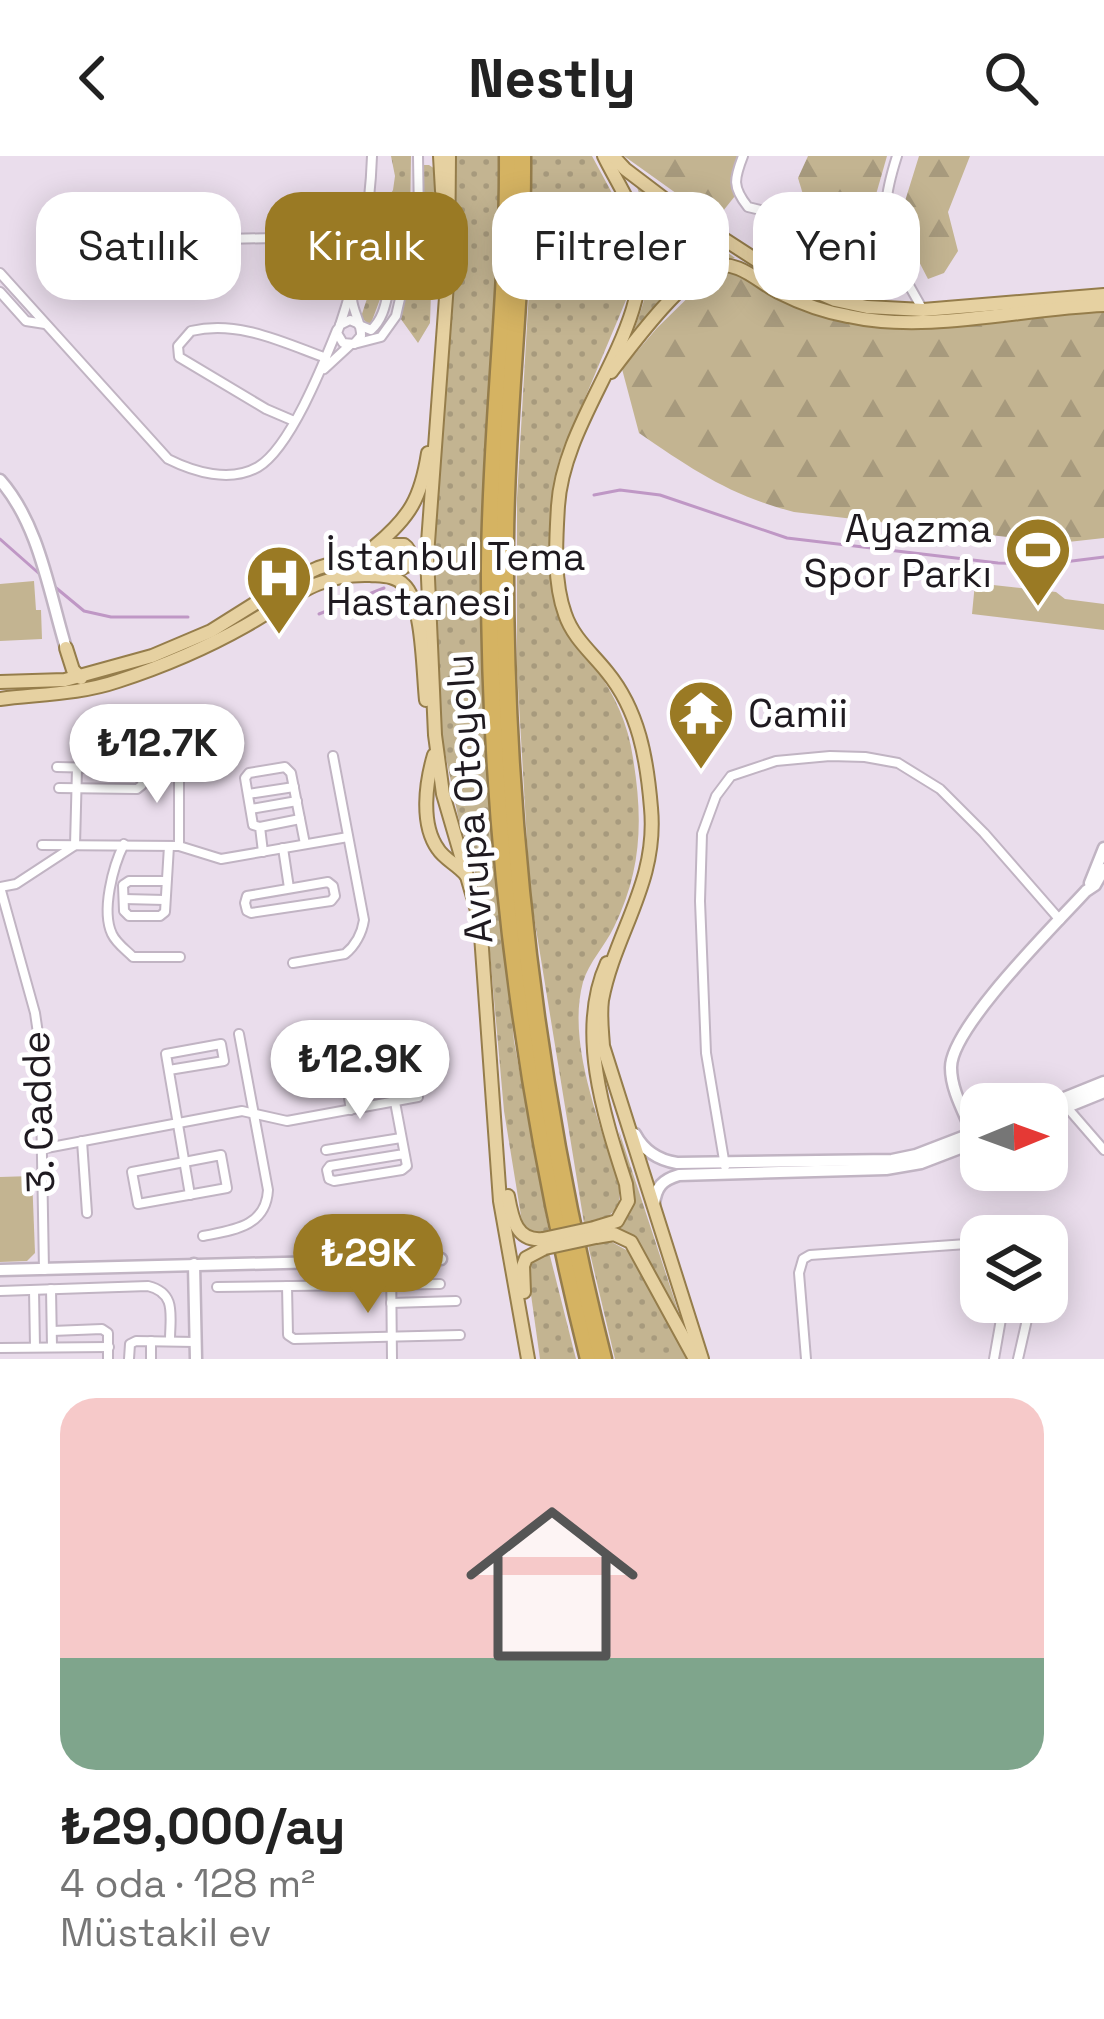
<!DOCTYPE html>
<html lang="tr">
<meta charset="utf-8">
<style>
:root{--surface:#fff;--page:#f6f6f6;--text:#222;--muted:#767676;--line:#e0e0e0;--accent:#9a7a24}
body{margin:0;font-family:"Space Grotesk",sans-serif;background:var(--page);color:var(--text);height:100vh;display:flex;flex-direction:column;font-size:45px;white-space:nowrap}
*{box-sizing:border-box;margin:0}
p{font-size:39px;color:var(--muted)}
.icon{flex:none;width:66px;height:66px;fill:none;stroke:currentColor;stroke-width:2;stroke-linecap:round;stroke-linejoin:round}
.map{position:relative;height:1203px;overflow:hidden}
.sheet{display:flex;flex-direction:column;background:var(--surface);flex:1}
.sheet>*{flex:none}
.guide{position:absolute;left:36px;top:36px;width:1032px;height:108px;display:flex;gap:24px}
.needle{width:78px;rotate:89deg}
.tools{position:absolute;left:960px;top:927px;display:grid;gap:24px}
.tools a{display:grid;place-items:center;width:108px;height:108px;border-radius:24px;background:var(--surface);box-shadow:0 6px 30px #0003;font-size:60px}
.price{position:absolute;translate:-50% -102px;padding:0 27px;border-radius:42px;background:#fff;color:#222;font-size:39px;line-height:78px;filter:drop-shadow(0 3px 6px #0008)}
.price::after{content:'';position:absolute;left:50%;top:72px;width:36px;height:27px;margin-left:-18px;background:inherit;clip-path:polygon(0 0,100% 0,50% 100%)}
.price.active{background:var(--accent);color:#fff}
ul{padding:0;list-style:none}
li{display:grid;align-content:center;gap:24px;height:636px;padding:0 60px}
li+li{border-top:3px solid var(--line)}
li span{display:grid;place-items:center;height:372px;border-radius:36px;color:#555}
li>.icon{margin-inline-start:auto}
span .icon{width:216px;height:216px;fill:#fffc;stroke-width:1}
li b{font-size:51px}
.pill{padding:0 42px;border-radius:36px;background:var(--surface);box-shadow:0 6px 30px #0003;font-size:42px;line-height:108px}
.pill.active{background:var(--accent);color:#fff}
header{display:flex;justify-content:space-between;align-items:center;height:156px;padding:0 60px;background:var(--surface);font-size:54px;font-weight:600}
.map>svg:first-child{display:block}
.grass{fill:url(#grass-dots)}
.forest{fill:url(#forest-firs)}
.park{fill:#c3b491}
.lines{fill:none;stroke-linecap:round;stroke-linejoin:round}
.stream{stroke:#bf97c5;stroke-width:3}
.street-casing{stroke:#c1b4c3;stroke-width:12}
.secondary-casing{stroke:#c1b4c3;stroke-width:15}
.primary-casing{stroke:#957d4b;stroke-width:16}
.highway-casing{stroke:#957d4b;stroke-width:21}
.street{stroke:#fff;stroke-width:8}
.secondary{stroke:#fff;stroke-width:10}
.primary{stroke:#e6d1a1;stroke-width:12}
.highway{stroke:#d5b362;stroke-width:16}
.primary-bridge-casing{stroke:#957d4b;stroke-width:16;stroke-linecap:butt}
.primary-bridge{stroke:#e6d1a1;stroke-width:12}
.labels{text-anchor:middle;dominant-baseline:central;stroke-width:10;stroke-linejoin:round;paint-order:stroke}
.poi-label{font-size:39px;fill:#1f1a20;stroke:#fff;text-anchor:start}
.street-label{font-size:39px;fill:#1f1a20;stroke:#fff}
</style>
<header><svg class="icon" aria-label="back" viewBox="0 0 24 24"><path d="M15 5l-7 7 7 7"/></svg>Nestly<svg class="icon" aria-label="search" viewBox="0 0 24 24"><circle cx="10" cy="10" r="6"/><path d="M15 15l6 6"/></svg></header>
<div class="map">
<svg width="1104" height="1203" viewBox="0 0 1104 1203">
<defs>
<pattern id="grass-dots" width="8" height="8" patternUnits="userSpaceOnUse" patternTransform="scale(3)"><rect width="8" height="8" fill="#c3b491"/><path d="M2 2h.1M6 6h.1" fill="none" stroke="#a79a7d" stroke-width="1.8" stroke-linecap="round"/></pattern>
<pattern id="forest-firs" width="22" height="20" patternUnits="userSpaceOnUse" patternTransform="scale(3)"><rect width="22" height="20" fill="#c3b491"/><path d="M5 1l3.5 6h-7zM16 11l3.5 6h-7z" fill="#a79a7d"/></pattern>
</defs>
<rect width="100%" height="100%" fill="#eaddec"/>
<g class="grass">
<polygon points="391,0 411,0 410,63 370,170 361,161 374,121 386,46 393,34 395,20"/>
<polygon points="454,0 500,0 496,161 483,421 485,583 514,885 549,1076 533,1076 523,1072 504,955 486,753 458,660 442,582 434,403 437,331 456,96"/>
<path d="M532 0H592L619 50 630 99 629 137 559 304C552 351 544 433 566 475 573 488 584 499 594 511 615 538 628 568 633 602 643 663 642 714 614 771 605 790 589 806 583 826 566 889 602 970 619 1031V1051L608 1060 584 1067 530 736 517 514V342L530 117Z"/>
<polygon points="423,9 429,9 435,13 430,167 418,187 398,159 420,76"/>
<path d="M636 28 671 55 676 88 674 132 632 179C656 118 657 89 636 28Z"/>
<polygon points="619,975 688,1185 637,1088 612,1073 630,1056 632,1041"/>
<polygon points="608,1084 628,1095 688,1203 615,1203 588,1089"/>
<polygon points="549,1096 576,1203 540,1203 527,1110 535,1098"/>
</g>
<g class="forest">
<polygon points="624,0 738,0 732,28 735,40 715,65"/>
<polygon points="808,0 887,0 869,63 805,45 798,22"/>
<polygon points="919,0 970,0 948,56 958,95 944,117 928,123 914,96 901,58"/>
<path d="M671 55 735 102C708 104 694 114 674 132L676 88Z"/>
<path d="M715 115 736 117 823 159 875 171 936 172 1104 155V382L1059 387 794 356C729 339 693 314 639 277L622 213 657 172Z"/>
</g>
<g class="park">
<polygon points="34,425 36,454 41,454 42,483 0,485 0,428"/>
<polygon points="975,427 1056,436 1065,443 1104,448 1104,474 972,458"/>
<polygon points="32,1020 35,1097 27,1105 0,1106 0,1021"/>
</g>
<g class="lines">
<g class="stream">
<polyline points="594,339 620,334 660,339 787,382 998,407 1048,408 1104,401"/>
<polyline points="0,383 43,421"/>
<polyline points="55,431 84,455 111,461 188,461"/>
<polyline points="319,458 384,432"/>
</g>
<g class="street-casing">
<g id="street">
<path d="M743 0C734 23 732 31 748 51L874 82 893 101 923 154"/>
<polyline points="179,84 366,80"/>
<path d="M892 98C883 56 884 41 897 0"/>
<path d="M0 117 168 303C194 316 230 327 258 311 290 292 323 209 337 174"/>
<polyline points="0,136 26,165 45,168"/>
<path d="M352 143C353 156 362 168 361 180L354 188 343 187 337 177 340 169 350 164 357 167"/>
<path d="M340 169C359 112 370 60 372 0"/>
<path d="M359 169 371 174C387 160 386 138 393 118 398 104 404 91 410 79"/>
<polyline points="354,188 381,181 396,160 419,61 418,0"/>
<polyline points="324,213 350,189"/>
<path d="M294 265 266 253 179 201 178 190 191 175C239 164 282 186 326 202"/>
<polyline points="57,611 137,613 143,618 142,629 137,633 59,632"/>
<polyline points="179,611 179,690"/>
<polyline points="248,638 294,631"/>
<polyline points="251,653 297,645"/>
<polyline points="260,671 300,663"/>
<path d="M124 688C113 710 101 755 112 778 116 787 126 794 133 801H180"/>
<polyline points="42,689 179,690 221,703 348,681"/>
<polyline points="75,689 77,613"/>
<polyline points="283,692 289,732"/>
<polyline points="263,696 260,671 253,669 245,622 249,617 285,611 291,617 305,688"/>
<polyline points="165,725 129,725 123,729 124,755 129,760 160,760 165,756 169,690"/>
<polygon points="328,726 333,730 335,740 331,745 251,757 247,755 245,747 247,740"/>
<polyline points="0,731 35,857 40,891 44,1114"/>
<polyline points="0,731 16,728 74,690"/>
<polyline points="124,743 165,744"/>
<path d="M293 807 345 798C355 790 362 777 364 764L333 600"/>
<polyline points="319,873 327,907"/>
<polyline points="343,904 314,909 307,905 303,880 307,874 331,871 338,876 351,954"/>
<path d="M169 914 224 905 221 888 166 898C174 945 182 992 190 1039"/>
<polyline points="395,946 407,1010 402,1014 334,1025 329,1023 327,1014 330,1010 404,998"/>
<polyline points="1065,949 1104,994"/>
<polyline points="82,985 87,1057"/>
<polyline points="41,993 242,955 287,965 418,941"/>
<polyline points="326,994 401,982"/>
<polygon points="221,999 227,1032 138,1048 132,1016"/>
<polyline points="725,1010 706,897 700,745 702,678 716,640 731,620 776,605 830,600 865,601 898,607 940,633 984,677 1060,764"/>
<path d="M203 1080C233 1074 266 1071 268 1034L239 878"/>
<polyline points="391,1104 392,1203"/>
<polyline points="287,1130 288,1179 294,1183 460,1179"/>
<polyline points="217,1131 440,1128"/>
<polyline points="51,1133 52,1191"/>
<polyline points="34,1134 35,1191"/>
<path d="M0 1135 148 1130C177 1137 170 1160 170 1184"/>
<polyline points="391,1147 456,1145"/>
<polyline points="52,1175 102,1173 108,1177 108,1203"/>
<polyline points="151,1185 151,1203"/>
<polyline points="0,1192 109,1191"/>
<polyline points="129,1203 130,1188 136,1185 195,1186"/>
<polyline points="806,1203 799,1117 803,1103 810,1099 981,1087"/>
<polyline points="994,1203 1004,1146"/>
<polyline points="1018,1203 1031,1146"/>
</g>
</g>
<g class="secondary-casing">
<g id="secondary">
<path d="M0 324C39 368 49 436 66 492"/>
<polyline points="1090,727 1104,692"/>
<polyline points="1047,949 1104,926"/>
<polyline points="1047,959 1104,936"/>
<path d="M635 978C644 995 658 1004 677 1007L892 1004 916 999 981 974"/>
<path d="M975 983C967 961 951 936 951 912 950 872 1056 768 1086 735L1095 729 1104 713"/>
<path d="M654 1048C656 1031 662 1024 679 1019L886 1013 921 1007 981 984"/>
<polyline points="194,1108 196,1203"/>
<polyline points="0,1114 441,1103"/>
</g>
</g>
<g class="primary-casing">
<g id="primary">
<polyline points="440,0 442,35"/>
<polyline points="449,0 448,114 427,400 435,579 443,638 480,765 500,1045 528,1203"/>
<path d="M604 0C616 25 632 47 638 74 659 171 564 255 558 350 556 384 553 425 565 458 573 482 592 497 607 516 639 555 647 603 651 652 658 727 615 776 602 844 600 860 602 874 603 890L702 1203"/>
<polyline points="613,0 625,13 679,54 784,122 835,144 867,151 923,154 1104,139"/>
<path d="M611 216C631 190 683 120 712 111 738 103 757 125 778 136 800 147 824 156 848 160 928 178 1022 152 1104 149"/>
<path d="M375 390C410 361 421 342 428 297"/>
<polyline points="66,492 73,514 81,522"/>
<path d="M0 526 65 524 152 500 211 475 294 423 318 412 392 389H404C411 394 411 400 408 409L398 414H382"/>
<path d="M0 543C39 538 80 538 118 525 161 511 206 492 245 470 290 445 315 417 370 419 382 420 395 419 404 429 423 446 423 517 426 544"/>
<path d="M434 599C426 626 420 668 438 693 444 703 458 709 466 719"/>
<path d="M508 1040C512 1062 516 1086 543 1083"/>
<path d="M594 1072 617 1065 628 1045 626 1028C604 960 576 875 607 807"/>
<polyline points="596,1081 614,1078 631,1086 695,1203"/>
<polyline points="524,1136 523,1110 526,1102 545,1092"/>
</g>
</g>
<g class="highway-casing">
<g id="highway">
<path d="M508 0C509 137 491 273 490 409 489 677 524 944 589 1203"/>
<path d="M522 0C523 128 506 254 505 382 503 658 535 935 603 1203"/>
</g>
</g>
<use href="#street" class="street"/>
<use href="#secondary" class="secondary"/>
<use href="#primary" class="primary"/>
<use href="#highway" class="highway"/>
<g class="primary-bridge-casing">
<g id="primary-bridge">
<polyline points="543,1083 594,1072"/>
<polyline points="545,1092 596,1081"/>
</g>
</g>
<use href="#primary-bridge" class="primary-bridge"/>
</g>
<defs>
<g id="stadium-pin" transform="scale(3.45)"><path d="M0 17L-7.5 6A9.5 9.5 0 1 1 7.5 6Z" fill="#9a7a24" stroke="#fff"/><path d="M0-5a6.5 5 0 1 0 0 10a6.5 5 0 1 0 0-10ZM-3.5-1.8h7v3.6h-7Z" fill="#fff"/></g>
<g id="hospital-pin" transform="scale(3.45)"><path d="M0 17L-7.5 6A9.5 9.5 0 1 1 7.5 6Z" fill="#9a7a24" stroke="#fff"/><path d="M-5-5h3v3.5h4V-5h3V5h-3V1.5h-4V5h-3Z" fill="#fff"/></g>
<g id="temple-pin" transform="scale(3.45)"><path d="M0 17L-7.5 6A9.5 9.5 0 1 1 7.5 6Z" fill="#9a7a24" stroke="#fff"/><path d="M0-6L5-2H3V0L6.5 2.5H4V6H1.5V3h-3V6H-4V2.5H-6.5L-3 0V-2H-5Z" fill="#fff"/></g>
</defs>
<g fill-rule="evenodd">
<use href="#stadium-pin" x="1038" y="394"/>
<use href="#hospital-pin" x="279" y="422"/>
<use href="#temple-pin" x="701" y="557"/>
</g>
<g class="labels">
<g class="poi-label">
<text x="992" y="372" text-anchor="end">Ayazma<tspan x="992" dy="45">Spor Parkı</tspan></text>
<text x="326" y="400">İstanbul Tema<tspan x="326" dy="45">Hastanesi</tspan></text>
<text x="748" y="557">Camii</text>
</g>
<g class="street-label">
<text transform="translate(469 643) rotate(-94)">Avrupa Otoyolu</text>
<text transform="translate(38 956) rotate(-92)">3. Cadde</text>
</g>
</g>
</svg>
<div class="tools">
<a><svg class="needle" viewBox="-14 -14 28 28"><path d="M0-13l5 13h-10z" fill="#e53935"/><path d="M0 13l5-13h-10z" fill="#767676"/></svg></a>
<a><svg class="icon" aria-label="layers" viewBox="0 0 24 24"><path d="M12 4l9 5-9 5-9-5zM3 14l9 5 9-5"/></svg></a>
</div>
<b class="price" style="left:157px;top:650px">₺12.7K</b>
<b class="price" style="left:360px;top:966px">₺12.9K</b>
<b class="price active" style="left:368px;top:1160px">₺29K</b>
<div class="guide">
<a class="pill">Satılık</a>
<a class="pill active">Kiralık</a>
<a class="pill">Filtreler</a>
<a class="pill">Yeni</a>
</div>
</div>
<section class="sheet">
<ul>
<li><span style="background:linear-gradient(#f6c9c9 70%,#7fa58c 0)"><svg class="icon" aria-label="home" viewBox="0 0 24 24"><path d="M3 11l9-7 9 7M6 9v11h12V9"/></svg></span><div><b>₺29,000/ay</b><p>4 oda · 128 m²</p><p>Müstakil ev</p></div></li>
</ul>
</section>
